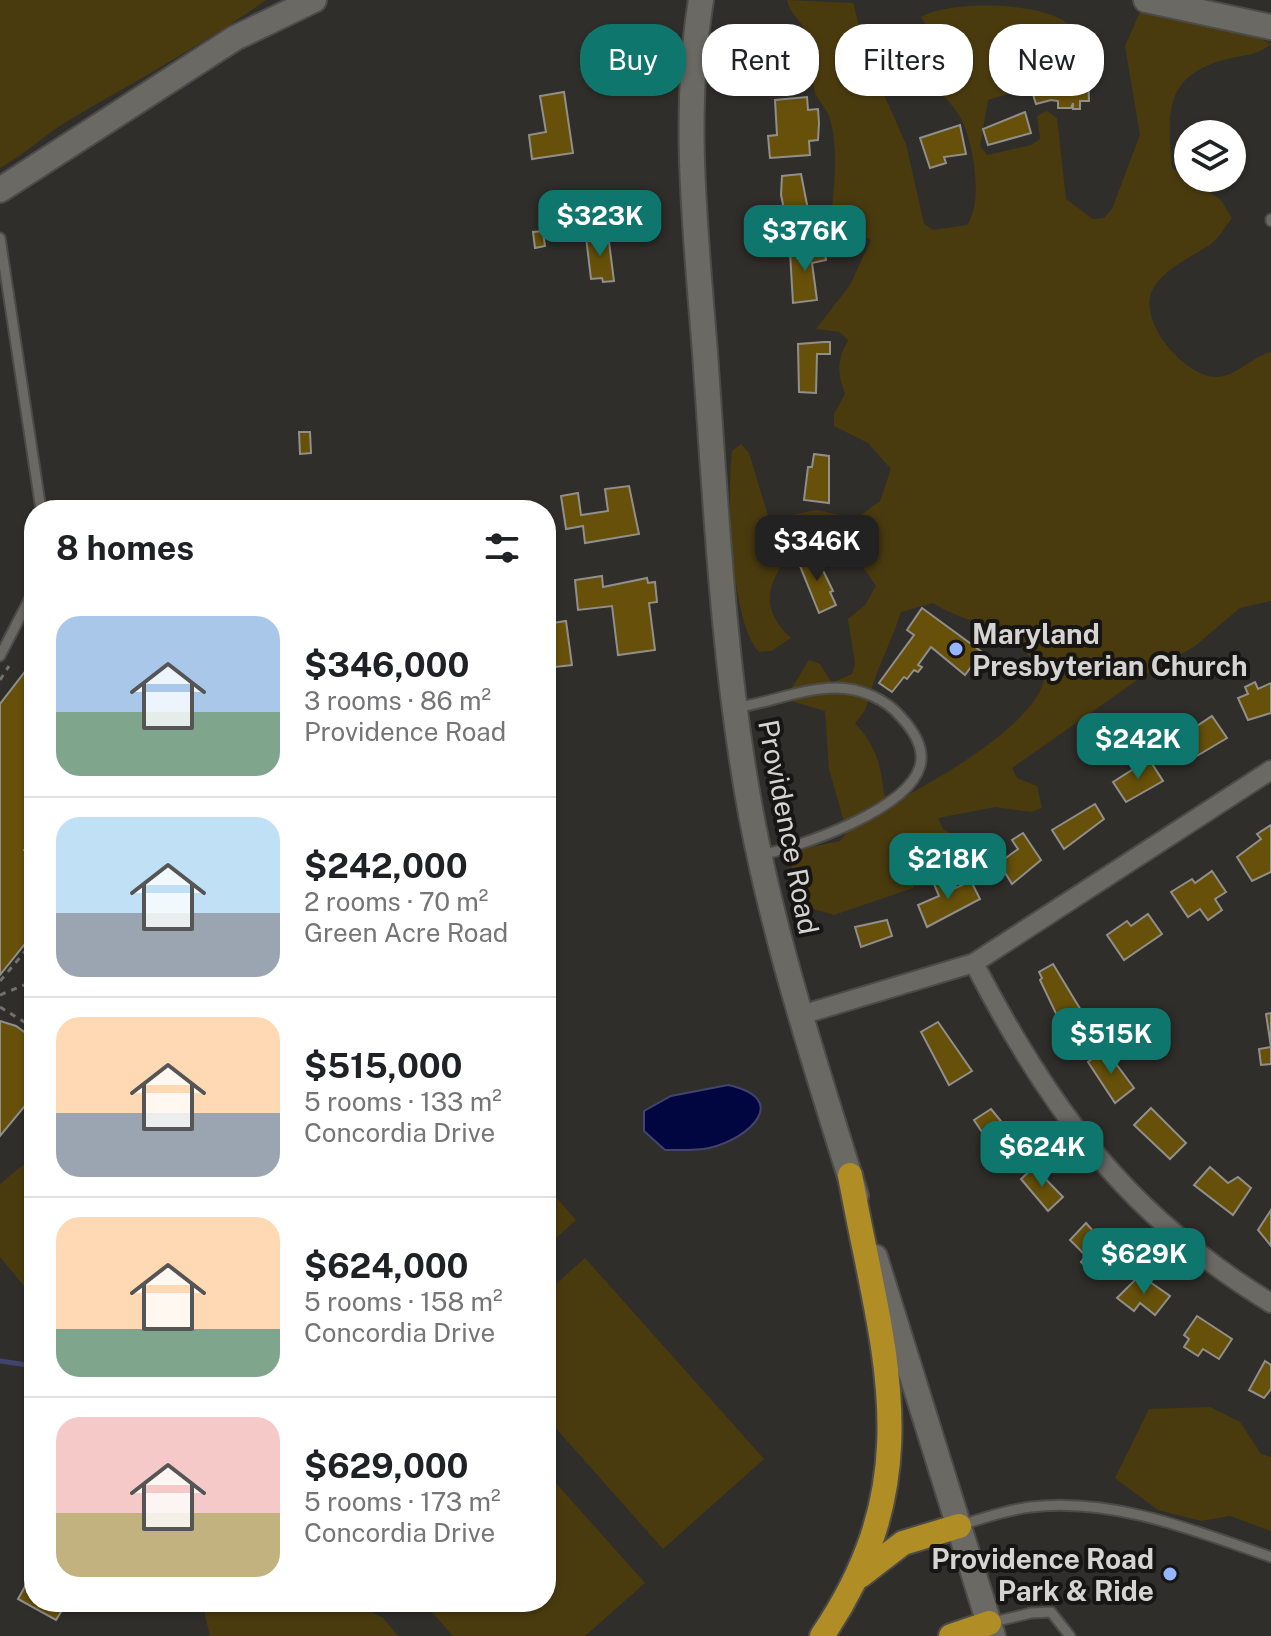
<!DOCTYPE html>
<meta charset="utf-8">
<style>
:root{--surface:#fff;--page:#f6f6f6;--text:#202124;--muted:#757577;--line:#e0e0e0;--accent:#0f766e}
body{margin:0;font-family:"Public Sans",sans-serif;background:var(--page);color:var(--text);height:100vh;display:flex;flex-direction:column;font-size:30px;white-space:nowrap}
*{box-sizing:border-box;margin:0}
p{font-size:26px;color:var(--muted)}
.icon{flex:none;width:44px;height:44px;fill:none;stroke:currentColor;stroke-width:2;stroke-linecap:round;stroke-linejoin:round}
.map{position:relative;flex:1;overflow:hidden}
.drawer{position:absolute;left:24px;top:500px;width:532px;height:1112px;display:flex;flex-direction:column;background:var(--surface);border-radius:32px;box-shadow:0 2px 6px #0004}
.drawer>*{flex:none}
.guide{position:absolute;left:580px;top:24px;width:570px;height:72px;display:flex;gap:16px}
.tools{position:absolute;left:1174px;top:120px;display:grid;gap:16px}
.tools a{display:grid;place-items:center;width:72px;height:72px;border-radius:50%;background:var(--surface);box-shadow:0 2px 6px #0004;font-size:40px}
.price{position:absolute;translate:-50% -68px;padding:0 18px;border-radius:16px;background:var(--accent);color:#fff;font-size:26px;line-height:52px;filter:drop-shadow(0 2px 4px #0008)}
.price::after{content:'';position:absolute;left:50%;top:48px;width:24px;height:18px;margin-left:-12px;background:inherit;clip-path:polygon(0 0,100% 0,50% 100%)}
.price.selected{background:#222;color:#fff}
ul{padding:0;list-style:none}
li{display:flex;align-items:center;gap:24px;height:200px;padding:0 32px}
li+li{border-top:2px solid var(--line)}
li span{display:grid;place-items:center;flex:none;width:224px;height:160px;border-radius:24px;color:#555}
li>.icon{margin-inline-start:auto}
span .icon{width:96px;height:96px;fill:#fffc;stroke-width:1}
li b{font-size:34px}
h2{display:flex;justify-content:space-between;align-items:center;height:96px;padding:0 32px;font-size:34px}
.tag{padding:0 28px;border-radius:32px;background:var(--surface);box-shadow:0 2px 6px #0004;font-size:28px;line-height:72px}
.tag.selected{background:var(--accent);color:#fff}
.map>svg:first-child{display:block}
.green{fill:#4a3b0f;fill-rule:evenodd}
.water{fill:#010640;stroke:#41446c;stroke-width:2}
.lines{fill:none;stroke-linecap:round;stroke-linejoin:round}
.stream{stroke:#41446c;stroke-width:5}
.building{fill:#66500a;stroke:#918f8b;stroke-width:2}
.lane-casing{stroke:#4c4b48;stroke-width:13}
.street-casing{stroke:#4c4b48;stroke-width:22}
.secondary-casing{stroke:#4c4b48;stroke-width:28}
.highway-casing{stroke:#4c4b48;stroke-width:28}
.path{stroke:#72716d;stroke-width:3;stroke-dasharray:6 6;stroke-linecap:butt}
.lane{stroke:#6a6964;stroke-width:9}
.street{stroke:#6a6964;stroke-width:18}
.secondary{stroke:#6a6964;stroke-width:24}
.highway{stroke:#b08d25;stroke-width:24}
.poi-dot{fill:#95b6fd;stroke:#171614;stroke-width:3}
.labels{text-anchor:middle;dominant-baseline:central;stroke-width:8;stroke-linejoin:round;paint-order:stroke}
.poi-label{font-size:28px;font-weight:bold;fill:#d5d4d1;stroke:#171614;text-anchor:start}
.street-label{font-size:28px;fill:#d5d4d1;stroke:#171614}
</style>
<div class="map">
<svg width="1271" height="1636" viewBox="0 0 1271 1636">
<rect width="100%" height="100%" fill="#2f2e2a"/>
<g class="green">
<path d="M0 0H266C202 46 133 82 66 122 43 136 24 155 0 168Z"/>
<path d="M787 0 853 3 868 59 906 144 924 224 934 230 967 225C983 203 974 150 964 125 958 109 940 93 930 79L939 47 921 17C949 0 1043 1 1070 25 1076 30 1078 40 1081 47L1027 69 1021 90 988 100 980 146 987 155 1031 145 1040 139 1037 116 1047 111 1057 118 1066 199 1093 219 1104 218 1112 209 1140 135 1125 46 1140 12 1242 29 1271 44C1260 54 1246 55 1231 58 1164 74 1167 110 1172 168L1220 199 1232 218C1225 227 1218 240 1208 246 1191 257 1166 268 1154 287 1134 318 1184 377 1216 377 1236 377 1253 356 1271 352V601L1240 608 1195 646 1143 676 1012 768 1017 778 1037 786 1042 808 1031 812 995 807 938 818 943 829 963 840 960 851 916 866 919 878 913 888 834 915 801 905 790 861 797 850 840 841 847 832 829 769 825 711 791 701V689L809 660 820 664 832 683 852 674 855 663 848 619 865 605 876 586 856 557 801 538C774 574 752 602 791 638L771 651 759 652C730 622 727 493 732 451L741 444 749 453 769 519 817 510 850 517 861 515 880 501 891 469 868 443 834 426V414L845 394C837 371 837 362 848 340L840 332 816 329 850 285 871 240 831 218C834 186 839 150 830 119 828 109 818 102 815 92 810 75 813 55 808 37 804 22 790 15 787 0ZM933 603C959 620 990 623 1015 642 1026 650 1035 665 1045 675 1040 723 932 783 892 803L884 795C881 764 876 746 855 723 870 707 866 703 873 684 881 660 893 637 901 612Z"/>
<polygon points="34,1156 34,1298 0,1257 0,1184"/>
<polygon points="546,1186 576,1220 546,1247"/>
<polygon points="585,1258 764,1459 663,1549 546,1417 546,1293"/>
<polygon points="1210,1407 1240,1422 1261,1454 1271,1457 1271,1531 1230,1516 1201,1521 1158,1510 1115,1478 1149,1409"/>
<polygon points="546,1472 645,1583 585,1636 453,1636 423,1602 546,1602"/>
<polygon points="202,1602 353,1602 383,1618 398,1636 210,1636"/>
</g>
<path class="water" d="M728 1085C792 1099 749 1139 709 1148 695 1151 679 1150 665 1150L644 1131V1111L671 1096Z"/>
<g class="lines">
<polyline class="stream" points="0,1361 34,1366"/>
</g>
<g class="building">
<polygon points="800,31 803,84 776,85 775,60 768,61 768,50 774,50 773,32"/>
<polygon points="1075,72 1088,72 1089,101 1080,101 1080,109 1073,109 1073,103 1071,108 1058,108 1058,101 1051,100 1036,104 1030,85 1070,78"/>
<polygon points="564,92 573,153 532,159 529,135 546,132 540,96"/>
<polygon points="807,97 808,110 818,109 819,123 818,140 809,141 810,155 770,158 768,136 777,135 775,100"/>
<polygon points="1025,112 1031,133 988,145 983,129"/>
<polygon points="960,125 966,154 944,157 946,163 930,168 920,138"/>
<polygon points="801,174 811,225 788,228 781,195 782,176"/>
<polygon points="543,231 545,246 535,248 533,232"/>
<polygon points="608,234 614,281 603,282 602,278 591,279 586,237"/>
<polygon points="824,246 826,260 812,263 817,300 793,303 790,252"/>
<polygon points="824,342 830,342 830,354 817,354 816,393 799,392 798,344"/>
<polygon points="299,432 310,432 311,453 300,454"/>
<polygon points="814,454 829,456 829,503 804,500 808,467 812,467"/>
<polygon points="629,486 639,534 585,543 583,526 566,529 561,496 578,493 581,515 608,511 605,489"/>
<polygon points="815,554 833,591 830,592 836,605 819,613 798,561"/>
<polygon points="602,576 603,587 647,578 648,583 655,582 657,602 649,603 655,650 618,655 612,606 578,610 575,580"/>
<polygon points="922,608 982,652 965,675 931,647 918,665 922,667 918,672 914,670 907,679 904,677 892,692 879,683 914,635 907,630"/>
<polygon points="566,621 572,665 546,668 546,624"/>
<polygon points="34,660 34,838 24,850 34,858 34,920 27,929 33,934 0,975 0,704"/>
<polygon points="1255,682 1258,689 1271,683 1271,713 1248,720 1238,698 1248,694 1245,687"/>
<polygon points="1212,716 1227,738 1190,760 1176,740"/>
<polygon points="1149,759 1163,781 1126,802 1113,782"/>
<polygon points="1095,804 1104,819 1064,849 1052,830"/>
<polygon points="1271,825 1271,872 1252,881 1237,857 1261,839 1257,834"/>
<polygon points="1023,833 1041,860 1012,884 999,863 1018,849 1012,840"/>
<polygon points="1212,871 1226,892 1215,899 1222,910 1208,920 1200,909 1188,917 1171,892 1192,879 1195,883"/>
<polygon points="946,878 951,890 971,881 980,899 927,927 918,905 939,896 934,884"/>
<polygon points="1148,914 1162,934 1124,960 1107,935 1127,921 1131,926"/>
<polygon points="887,920 892,936 861,947 855,927"/>
<polygon points="1053,964 1082,1012 1061,1024 1040,980 1042,978 1039,972"/>
<polygon points="1271,1013 1271,1064 1261,1065 1259,1049 1271,1047 1266,1014"/>
<polygon points="0,1021 16,1026 34,1039 34,1108 28,1102 0,1136"/>
<polygon points="938,1022 972,1071 949,1085 921,1032"/>
<polygon points="1105,1049 1134,1088 1115,1103 1088,1062"/>
<polygon points="1151,1108 1186,1143 1170,1159 1134,1125"/>
<polygon points="991,1109 1014,1137 994,1150 974,1120"/>
<polygon points="1034,1167 1063,1197 1048,1211 1021,1179"/>
<polygon points="1210,1167 1228,1183 1238,1177 1251,1188 1233,1215 1194,1185"/>
<polygon points="1271,1210 1271,1246 1258,1230"/>
<polygon points="1086,1223 1110,1250 1090,1271 1081,1262 1086,1256 1070,1240"/>
<polygon points="1140,1275 1170,1296 1155,1315 1140,1303 1134,1311 1117,1298"/>
<polygon points="1197,1316 1232,1339 1219,1359 1203,1349 1198,1356 1184,1347 1189,1339 1184,1335"/>
<polygon points="1265,1361 1271,1365 1271,1389 1264,1398 1249,1390"/>
<polygon points="34,1570 34,1602 67,1602 56,1620 18,1599"/>
</g>
<g class="lines">
<g class="lane-casing">
<g id="lane">
<polyline points="1271,221 1271,219"/>
<polyline points="0,238 41,510"/>
<polyline points="0,656 34,590"/>
<path d="M735 708C768 703 803 688 836 688 860 688 886 699 901 717 912 729 925 748 920 766 908 810 800 847 760 855"/>
<path d="M959 1526C982 1518 1006 1510 1031 1507 1112 1497 1196 1531 1271 1557"/>
<polyline points="989,1623 1031,1613 1051,1612 1070,1636"/>
</g>
</g>
<g class="street-casing">
<g id="street">
<path d="M974 963C1049 1109 1128 1216 1271 1303"/>
<polyline points="801,1015 974,963 1271,770"/>
</g>
</g>
<g class="secondary-casing">
<g id="secondary">
<path d="M701 0C682 117 696 235 705 353 716 506 723 662 751 814 775 943 817 1070 856 1196"/>
<polyline points="1146,0 1271,27"/>
<polyline points="0,190 235,38 314,0"/>
<polyline points="875,1257 993,1636"/>
</g>
</g>
<g class="highway-casing">
<g id="highway">
<polyline points="860,1576 903,1543 959,1526"/>
<path d="M822 1636C932 1474 882 1351 850 1175"/>
<polyline points="951,1636 989,1623"/>
</g>
</g>
<g class="path">
<polyline points="0,680 9,666"/>
<polyline points="0,981 34,941"/>
<polyline points="0,995 34,981"/>
<polyline points="0,1007 34,1028"/>
<polyline points="29,1034 32,1026"/>
</g>
<use href="#lane" class="lane"/>
<use href="#street" class="street"/>
<use href="#secondary" class="secondary"/>
<use href="#highway" class="highway"/>
</g>
<g class="poi-dot">
<circle cx="956" cy="649" r="8"/>
<circle cx="1170" cy="1574" r="8"/>
</g>
<g class="labels">
<g class="poi-label">
<text x="972" y="633">Maryland<tspan x="972" dy="32">Presbyterian Church</tspan></text>
<text x="1154" y="1558" text-anchor="end">Providence Road<tspan x="1154" dy="32">Park &amp; Ride</tspan></text>
</g>
<g class="street-label">
<text transform="translate(789 827) rotate(79)">Providence Road</text>
</g>
</g>
</svg>
<div class="tools">
<a><svg class="icon" aria-label="layers" viewBox="0 0 24 24"><path d="M12 4l9 5-9 5-9-5zM3 14l9 5 9-5"/></svg></a>
</div>
<b class="price" style="left:600px;top:258px">$323K</b>
<b class="price" style="left:805px;top:273px">$376K</b>
<b class="price selected" style="left:817px;top:583px">$346K</b>
<b class="price" style="left:1138px;top:781px">$242K</b>
<b class="price" style="left:948px;top:901px">$218K</b>
<b class="price" style="left:1111px;top:1076px">$515K</b>
<b class="price" style="left:1042px;top:1189px">$624K</b>
<b class="price" style="left:1144px;top:1296px">$629K</b>
<div class="guide">
<a class="tag selected">Buy</a>
<a class="tag">Rent</a>
<a class="tag">Filters</a>
<a class="tag">New</a>
</div>
<section class="drawer">
<h2>8 homes<svg class="icon" aria-label="filters" viewBox="0 0 24 24"><path d="M4 7h16M4 17h16"/><circle cx="9" cy="7" r="2"/><circle cx="15" cy="17" r="2"/></svg></h2>
<ul>
<li><span style="background:linear-gradient(#a9c7e8 60%,#7fa58c 0)"><svg class="icon" aria-label="home" viewBox="0 0 24 24"><path d="M3 11l9-7 9 7M6 9v11h12V9"/></svg></span><div><b>$346,000</b><p>3 rooms · 86 m²</p><p>Providence Road</p></div></li>
<li><span style="background:linear-gradient(#bfe0f5 60%,#9aa5b1 0)"><svg class="icon" aria-label="home" viewBox="0 0 24 24"><path d="M3 11l9-7 9 7M6 9v11h12V9"/></svg></span><div><b>$242,000</b><p>2 rooms · 70 m²</p><p>Green Acre Road</p></div></li>
<li><span style="background:linear-gradient(#ffd9b3 60%,#9aa5b1 0)"><svg class="icon" aria-label="home" viewBox="0 0 24 24"><path d="M3 11l9-7 9 7M6 9v11h12V9"/></svg></span><div><b>$515,000</b><p>5 rooms · 133 m²</p><p>Concordia Drive</p></div></li>
<li><span style="background:linear-gradient(#ffd9b3 70%,#7fa58c 0)"><svg class="icon" aria-label="home" viewBox="0 0 24 24"><path d="M3 11l9-7 9 7M6 9v11h12V9"/></svg></span><div><b>$624,000</b><p>5 rooms · 158 m²</p><p>Concordia Drive</p></div></li>
<li><span style="background:linear-gradient(#f6c9c9 60%,#c2b280 0)"><svg class="icon" aria-label="home" viewBox="0 0 24 24"><path d="M3 11l9-7 9 7M6 9v11h12V9"/></svg></span><div><b>$629,000</b><p>5 rooms · 173 m²</p><p>Concordia Drive</p></div></li>
</ul>
</section>
</div>
